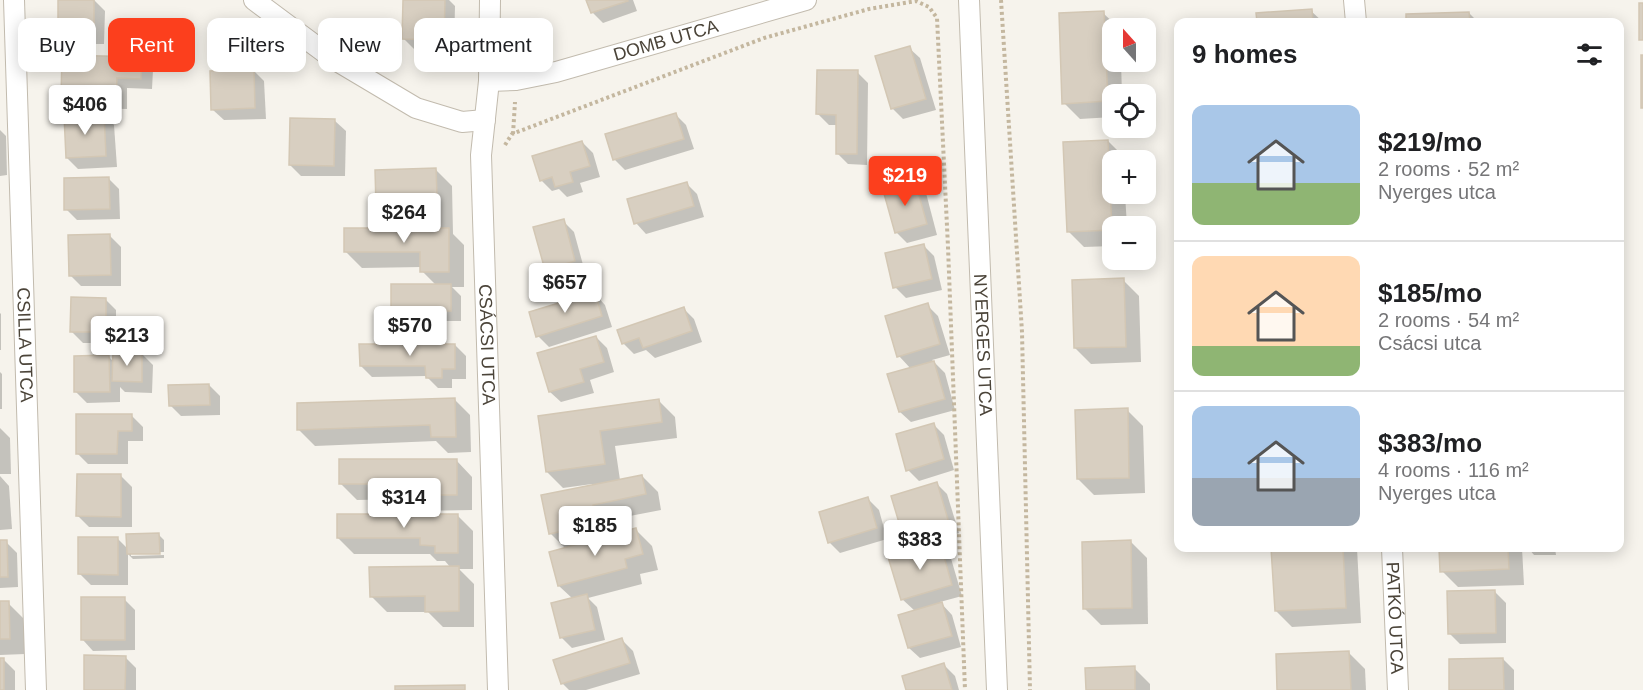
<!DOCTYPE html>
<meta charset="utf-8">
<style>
:root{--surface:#fff;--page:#f6f6f6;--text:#202124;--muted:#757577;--line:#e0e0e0;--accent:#fc3f1d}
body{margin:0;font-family:Helvetica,sans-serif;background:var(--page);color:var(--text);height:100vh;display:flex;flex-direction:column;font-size:22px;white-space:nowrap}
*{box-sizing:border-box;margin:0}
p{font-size:20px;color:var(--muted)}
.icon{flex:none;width:33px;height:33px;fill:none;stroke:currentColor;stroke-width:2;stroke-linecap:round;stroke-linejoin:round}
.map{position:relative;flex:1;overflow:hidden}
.sheet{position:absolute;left:1174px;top:18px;width:450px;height:534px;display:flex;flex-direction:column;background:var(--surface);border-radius:12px;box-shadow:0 3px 15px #0003}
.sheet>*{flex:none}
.banner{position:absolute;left:18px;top:18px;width:570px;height:54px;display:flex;gap:12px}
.needle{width:39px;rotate:339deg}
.buttons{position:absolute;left:1102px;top:18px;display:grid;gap:12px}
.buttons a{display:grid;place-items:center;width:54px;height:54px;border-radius:12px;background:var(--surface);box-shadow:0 3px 15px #0003;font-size:30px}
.price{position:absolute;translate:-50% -51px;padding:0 14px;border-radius:6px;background:#fff;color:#222;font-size:20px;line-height:39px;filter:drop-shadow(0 2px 3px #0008)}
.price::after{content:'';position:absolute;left:50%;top:36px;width:18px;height:14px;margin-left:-9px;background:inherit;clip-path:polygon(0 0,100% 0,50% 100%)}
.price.selected{background:var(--accent);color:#fff}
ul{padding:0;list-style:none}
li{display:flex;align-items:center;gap:18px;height:150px;padding:0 18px}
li+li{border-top:2px solid var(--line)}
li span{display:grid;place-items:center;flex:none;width:168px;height:120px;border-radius:12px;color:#555}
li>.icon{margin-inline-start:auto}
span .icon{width:72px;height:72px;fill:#fffc;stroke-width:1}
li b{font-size:26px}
h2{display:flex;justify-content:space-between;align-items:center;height:72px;padding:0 18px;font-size:26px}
.tag{padding:0 21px;border-radius:12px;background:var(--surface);box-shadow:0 3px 15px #0003;font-size:21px;line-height:54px}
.tag.selected{background:var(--accent);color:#fff}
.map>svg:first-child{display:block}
.shadow{fill:#0003}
.building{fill:#d8cfc1;stroke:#d3c7b4;stroke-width:1.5}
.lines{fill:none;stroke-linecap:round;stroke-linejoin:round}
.street-casing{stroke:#c2bbae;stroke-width:22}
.path{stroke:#c4b79f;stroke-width:4;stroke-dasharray:3 3;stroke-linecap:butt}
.street{stroke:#fff;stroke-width:20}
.labels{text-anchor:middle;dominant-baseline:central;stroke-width:4.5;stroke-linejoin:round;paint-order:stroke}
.street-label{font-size:18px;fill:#4b4439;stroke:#fff}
</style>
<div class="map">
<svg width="1643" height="690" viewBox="0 0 1643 690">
<rect width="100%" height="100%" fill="#f6f3ec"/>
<g class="shadow">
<polygon points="60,0 94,0 105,11 104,44 71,44 60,33"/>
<polygon points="404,0 449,0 455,6 454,50 415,50 404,39"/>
<polygon points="588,0 633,0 637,11 603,23 592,12"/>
<polygon points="1311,11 1323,22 1259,22 1258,15"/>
<polygon points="1103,13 1119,28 1113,28 1113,62 1121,62 1122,94 1113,94 1113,117 1080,119 1064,103"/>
<polygon points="1469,13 1478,22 1407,22 1407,15"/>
<polygon points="909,48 920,58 936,110 903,119 892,108"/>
<polygon points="142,59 153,70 152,89 127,88 127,109 74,108 63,97"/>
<polygon points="253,70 264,81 266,119 224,120 213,110"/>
<polygon points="857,72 868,83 867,165 848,164 837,153 838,125 829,125 818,114"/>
<polygon points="104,114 114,125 117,167 78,169 67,158"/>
<polygon points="675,114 686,125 694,149 625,170 614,159"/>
<polygon points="335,121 346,131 345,176 301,176 290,165"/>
<polygon points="0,130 6,136 7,175 0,176"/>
<polygon points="1108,141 1124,157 1124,160 1113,160 1113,194 1125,194 1127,226 1113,226 1113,246 1084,247 1068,231"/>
<polygon points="582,142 593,153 600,177 580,183 583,192 567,197 559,189 552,191 541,180"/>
<polygon points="436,170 452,186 453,234 464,245 464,287 452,287 461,296 461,321 403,321 392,310 436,285 422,271 422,267 362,268 346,252 396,229 391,225 391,217 378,204"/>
<polygon points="108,178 119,189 120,219 77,220 66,209"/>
<polygon points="915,182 926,193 937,235 907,243 896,232"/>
<polygon points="686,183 697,194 704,217 646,234 636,223"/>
<polygon points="563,221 574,232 585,272 557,280 547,269"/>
<polygon points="110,236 121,247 121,286 81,286 70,275"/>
<polygon points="923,245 934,256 942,290 906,298 895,287"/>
<polygon points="1123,280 1139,296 1141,362 1091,364 1075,348"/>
<polygon points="595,294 605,305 612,327 549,347 538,336"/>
<polygon points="105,299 116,310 116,343 83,343 72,332"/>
<polygon points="927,305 938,316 950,355 932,360 945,373 955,410 911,422 900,412 911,369 899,356"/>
<polygon points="683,308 694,319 702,342 655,358 646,350 634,354 623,343"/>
<polygon points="0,313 1,314 1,350 0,350"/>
<polygon points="596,337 607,348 614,372 590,380 594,393 561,402 550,392"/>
<polygon points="455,345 466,356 466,379 452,379 452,388 438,388 426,376 372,377 361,366"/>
<polygon points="142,354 153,365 152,393 125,392 120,387 120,402 87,403 76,392 109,357 114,362"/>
<polygon points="0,372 2,374 2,409 0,409"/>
<polygon points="209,385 220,396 220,415 181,416 170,405"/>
<polygon points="454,399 470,415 471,452 448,453 436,441 315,446 299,430"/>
<polygon points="659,401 675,417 677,438 615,446 620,480 642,476 658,492 661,510 609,520 612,536 636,530 652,546 658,570 640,574 642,584 588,598 597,607 605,640 572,648 561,637 573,599 559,586 566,549 550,533 592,486 592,484 563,488 547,472 540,418"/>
<polygon points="1127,410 1143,426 1145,493 1094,495 1078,479"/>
<polygon points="132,416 143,427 143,441 128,441 128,464 88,464 77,453"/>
<polygon points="933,424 944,435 954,470 919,481 908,470"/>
<polygon points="0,428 10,438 11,474 0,474"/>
<polygon points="456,460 472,477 472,510 418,511 406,499 357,500 341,484"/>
<polygon points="0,476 9,486 12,529 0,530"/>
<polygon points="121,476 132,487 132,527 89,527 78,516"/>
<polygon points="936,483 947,494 959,533 915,546 904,536"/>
<polygon points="868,499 879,510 887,539 840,553 829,542"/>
<polygon points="457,515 473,531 473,569 459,569 474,584 474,627 443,627 428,612 387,612 371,596 451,568 445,561 437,561 430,554 354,554 338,538"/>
<polygon points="159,535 164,540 164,552 131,553 131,556 164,555 164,558 133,559 128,554 128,585 91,585 80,574 117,538 128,549"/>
<polygon points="0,542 6,542 17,553 18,587 0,588"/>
<polygon points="1131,542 1147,558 1148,624 1101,625 1085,609"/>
<polygon points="939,544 950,555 962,596 940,602 952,615 961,647 920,658 909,648 915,611 902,599"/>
<polygon points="1273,548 1357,548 1361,623 1292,627 1276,611"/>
<polygon points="1441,548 1522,548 1524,585 1458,587 1442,571"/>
<polygon points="1529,548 1555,548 1556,555 1534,555 1529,549"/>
<polygon points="1495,592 1506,603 1506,643 1460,644 1449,633"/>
<polygon points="124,599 135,610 135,650 93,651 83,640"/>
<polygon points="0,603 8,603 24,619 25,654 0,655"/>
<polygon points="622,640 633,651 640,674 586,690 569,690 562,683"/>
<polygon points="1349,653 1365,669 1366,690 1279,690"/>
<polygon points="125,657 136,668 136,690 85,690"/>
<polygon points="1503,659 1514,670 1514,690 1451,690"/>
<polygon points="0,660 4,660 15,671 15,690 0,690"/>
<polygon points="944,665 955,676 959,690 908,690"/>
<polygon points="1134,668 1150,684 1150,690 1087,690"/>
</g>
<g class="building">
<polygon points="58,0 94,0 94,34 58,33"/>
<polygon points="403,0 445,0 444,40 402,39"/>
<polygon points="586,0 627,0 628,1 591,13"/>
<rect x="1639" y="3" width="4" height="37"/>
<polygon points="1312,9 1313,22 1257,22 1256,13"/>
<polygon points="1104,11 1108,101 1062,104 1059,13"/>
<polygon points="1469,12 1470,22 1406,22 1406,14"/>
<polygon points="910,46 926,99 891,109 875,56"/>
<polygon points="62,55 142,57 141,79 117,78 116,98 61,97"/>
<rect x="1641" y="55" width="2" height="53"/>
<polygon points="254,69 255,108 211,110 210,71"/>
<polygon points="817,70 858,70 857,154 836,154 836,115 816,114"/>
<polygon points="104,113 106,156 66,158 64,115"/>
<polygon points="676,113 684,139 613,160 605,134"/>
<polygon points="290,118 335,119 334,166 289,165"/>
<polygon points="1108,140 1112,230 1067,232 1063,142"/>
<polygon points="582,141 590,166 570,172 573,182 555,187 552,177 540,181 532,156"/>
<polygon points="436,168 438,224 390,225 389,204 376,205 375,170"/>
<polygon points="109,177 110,209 64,210 64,178"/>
<polygon points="915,181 927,224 895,233 883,190"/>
<polygon points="687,182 694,206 634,224 627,199"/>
<polygon points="564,219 575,261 545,270 533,227"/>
<polygon points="344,228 449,228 449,272 420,272 420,252 344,252"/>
<polygon points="110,234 111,275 69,276 68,235"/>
<polygon points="924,244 932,279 893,288 885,253"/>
<polygon points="1124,278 1126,347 1074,348 1072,280"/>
<rect x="391" y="284" width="60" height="27"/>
<polygon points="595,292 602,316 536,337 529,312"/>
<polygon points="71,297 106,298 106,332 70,332"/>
<polygon points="928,303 940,344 897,357 885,316"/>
<polygon points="684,307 692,331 643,348 639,338 622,344 617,330"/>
<polygon points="596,336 604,362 580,369 584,382 549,392 537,353"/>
<polygon points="359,344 455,344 455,369 442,369 442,378 426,378 425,366 360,366"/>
<polygon points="113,351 142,352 142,382 112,381"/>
<polygon points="109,355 110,392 74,392 74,356"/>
<polygon points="934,361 945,399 899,412 887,374"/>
<polygon points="209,384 210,405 169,406 168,385"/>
<polygon points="455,398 456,437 431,437 430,425 297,430 297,403"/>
<polygon points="659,399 662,422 600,431 605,464 546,472 538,416"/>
<polygon points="1128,408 1129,478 1077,479 1075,410"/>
<polygon points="76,414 132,414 132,431 118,431 117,454 76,454"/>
<polygon points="934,423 944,459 906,471 896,434"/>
<polygon points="339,459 457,459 457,495 400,495 400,484 339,484"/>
<polygon points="77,474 121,474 121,517 76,516"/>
<polygon points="642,475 646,494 593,505 597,524 549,534 541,495"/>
<polygon points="937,482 949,523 903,536 891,496"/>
<polygon points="868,497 877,528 828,543 819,512"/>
<polygon points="337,514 458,514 458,553 435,553 435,546 420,545 420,538 337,538"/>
<polygon points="636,528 643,554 625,559 627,568 558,586 549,552"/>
<polygon points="159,533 160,554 127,554 126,534"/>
<polygon points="78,537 118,537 118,575 78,574"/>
<polygon points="0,540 7,540 8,577 0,577"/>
<polygon points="1131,540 1132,608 1083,609 1082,542"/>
<polygon points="940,542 952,585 901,600 888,557"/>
<polygon points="1271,548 1343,548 1346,608 1275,611"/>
<polygon points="1439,548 1508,548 1509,569 1440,572"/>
<polygon points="459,566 459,611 425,612 425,596 370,597 369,567"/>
<polygon points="1495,590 1496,633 1448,634 1447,591"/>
<polygon points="587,594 595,630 560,638 551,603"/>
<rect x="81" y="597" width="44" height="43"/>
<polygon points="0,601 9,601 10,639 0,639"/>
<polygon points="942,602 952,636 908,648 898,615"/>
<polygon points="622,638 630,663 561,684 553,660"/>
<polygon points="1349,651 1351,690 1277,690 1276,654"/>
<polygon points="84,655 126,656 125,690 84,690"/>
<rect x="0" y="658" width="4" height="32"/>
<polygon points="1503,658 1504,690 1449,690 1449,659"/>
<polygon points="944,663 952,690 906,690 902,676"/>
<polygon points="1135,666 1135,690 1086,690 1085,668"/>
<polygon points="465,685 465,690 395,690 395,686"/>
</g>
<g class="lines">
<g class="street-casing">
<g id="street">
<path id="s1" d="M14 0 36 690"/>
<polyline points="254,0 332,58 416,108 462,122 485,120"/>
<path id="s2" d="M490 0 489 81 481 155 498 690"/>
<path id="s3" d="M969 0 997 690"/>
<polyline points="1354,0 1356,22"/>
<path id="s4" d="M489 81 516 80 556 72 806 0"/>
<path id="s5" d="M1392 548 1398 690"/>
</g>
</g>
<g class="path">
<polyline points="1001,0 1022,332 1030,690"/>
<polyline points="513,134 515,102"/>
<polyline points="505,145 512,134 764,38 869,9 916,1 929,7 937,18 948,247 965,690"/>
</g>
<use href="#street" class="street"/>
</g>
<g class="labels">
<g class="street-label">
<text stroke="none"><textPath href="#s4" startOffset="182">DOMB UTCA</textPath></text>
<text stroke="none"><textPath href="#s1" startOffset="345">CSILLA UTCA</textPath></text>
<text stroke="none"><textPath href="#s2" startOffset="345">CSÁCSI UTCA</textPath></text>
<text stroke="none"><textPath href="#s3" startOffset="345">NYERGES UTCA</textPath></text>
<text stroke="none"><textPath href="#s5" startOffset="70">PATKÓ UTCA</textPath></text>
</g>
</g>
</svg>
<div class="buttons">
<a><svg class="needle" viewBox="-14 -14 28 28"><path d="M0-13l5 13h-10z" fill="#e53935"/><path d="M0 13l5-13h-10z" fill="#757577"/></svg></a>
<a><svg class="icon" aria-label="locate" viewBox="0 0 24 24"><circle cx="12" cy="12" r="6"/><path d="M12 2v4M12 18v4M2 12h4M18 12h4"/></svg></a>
<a>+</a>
<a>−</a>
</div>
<b class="price" style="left:85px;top:136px">$406</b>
<b class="price selected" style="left:905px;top:207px">$219</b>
<b class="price" style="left:404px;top:244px">$264</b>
<b class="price" style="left:565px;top:314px">$657</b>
<b class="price" style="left:410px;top:357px">$570</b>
<b class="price" style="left:127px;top:367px">$213</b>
<b class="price" style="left:404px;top:529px">$314</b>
<b class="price" style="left:595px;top:557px">$185</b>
<b class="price" style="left:920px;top:571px">$383</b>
<div class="banner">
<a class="tag">Buy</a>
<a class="tag selected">Rent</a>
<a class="tag">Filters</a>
<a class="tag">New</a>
<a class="tag">Apartment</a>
</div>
<section class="sheet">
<h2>9 homes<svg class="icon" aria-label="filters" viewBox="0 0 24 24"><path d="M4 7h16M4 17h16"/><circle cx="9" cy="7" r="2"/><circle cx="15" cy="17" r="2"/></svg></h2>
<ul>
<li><span style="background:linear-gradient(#a9c7e8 65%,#8fb573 0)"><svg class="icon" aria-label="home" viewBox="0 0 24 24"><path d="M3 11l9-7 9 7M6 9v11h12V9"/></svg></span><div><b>$219/mo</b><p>2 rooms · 52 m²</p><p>Nyerges utca</p></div></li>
<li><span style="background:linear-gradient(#ffd9b3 75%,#8fb573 0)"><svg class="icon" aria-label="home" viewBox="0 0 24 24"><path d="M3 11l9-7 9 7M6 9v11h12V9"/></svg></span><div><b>$185/mo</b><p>2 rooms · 54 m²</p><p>Csácsi utca</p></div></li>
<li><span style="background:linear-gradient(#a9c7e8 60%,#9aa5b1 0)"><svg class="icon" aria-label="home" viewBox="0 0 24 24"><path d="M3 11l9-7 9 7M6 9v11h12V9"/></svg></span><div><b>$383/mo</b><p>4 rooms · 116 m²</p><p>Nyerges utca</p></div></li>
</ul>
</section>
</div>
